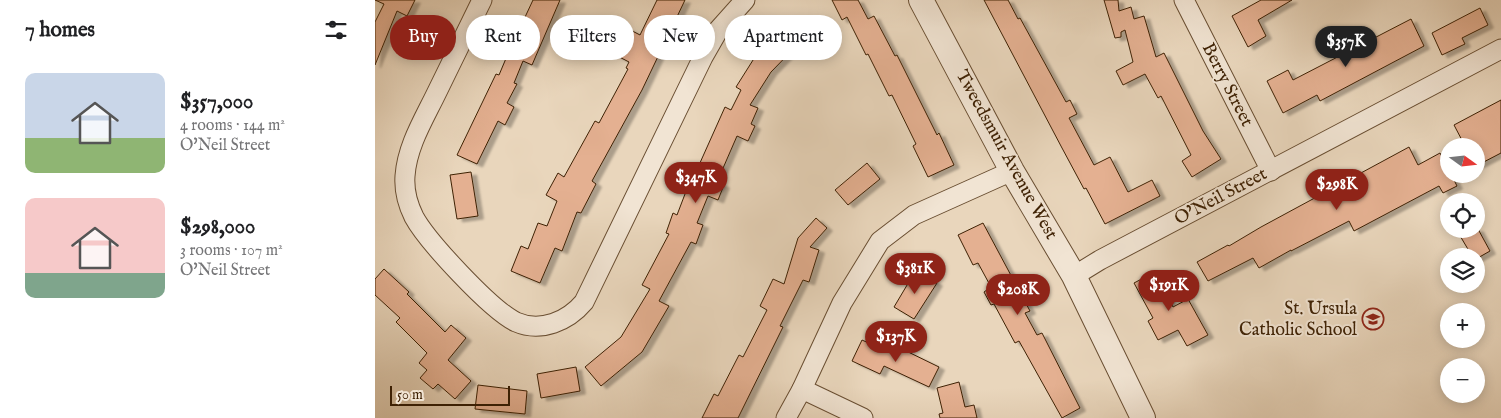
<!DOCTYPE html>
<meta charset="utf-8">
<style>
:root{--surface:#fff;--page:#f2f2f2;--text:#202124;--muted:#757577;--accent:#8f2418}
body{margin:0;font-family:"IM FELL English",serif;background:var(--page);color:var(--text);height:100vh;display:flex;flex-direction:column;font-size:19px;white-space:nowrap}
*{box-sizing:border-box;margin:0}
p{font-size:16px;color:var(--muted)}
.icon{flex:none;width:28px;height:28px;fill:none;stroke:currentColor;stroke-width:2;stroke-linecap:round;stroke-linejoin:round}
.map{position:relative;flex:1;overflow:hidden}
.details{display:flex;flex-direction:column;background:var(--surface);width:375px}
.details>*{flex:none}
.banner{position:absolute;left:15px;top:15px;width:475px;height:45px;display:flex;gap:10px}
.needle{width:32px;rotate:105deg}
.fabs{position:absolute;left:1065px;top:138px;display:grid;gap:10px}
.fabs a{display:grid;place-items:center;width:45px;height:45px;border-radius:50%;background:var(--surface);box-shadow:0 2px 12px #0003;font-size:25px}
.scale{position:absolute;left:15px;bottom:12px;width:120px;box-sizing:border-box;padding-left:5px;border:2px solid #3e2104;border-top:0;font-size:14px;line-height:18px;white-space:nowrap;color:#3e2104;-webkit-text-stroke:4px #f1e4d3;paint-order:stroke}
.price{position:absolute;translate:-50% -42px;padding:0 11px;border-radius:18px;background:var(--accent);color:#fff;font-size:16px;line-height:32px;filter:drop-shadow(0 1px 2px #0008)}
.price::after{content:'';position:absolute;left:50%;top:30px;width:15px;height:11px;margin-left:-8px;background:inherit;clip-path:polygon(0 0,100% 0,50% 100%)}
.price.on{background:#222;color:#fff}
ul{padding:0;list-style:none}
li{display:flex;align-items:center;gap:15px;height:125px;padding:0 25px}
li span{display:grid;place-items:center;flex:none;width:140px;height:100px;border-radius:10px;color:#555}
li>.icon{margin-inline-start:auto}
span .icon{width:60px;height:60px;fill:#fffc;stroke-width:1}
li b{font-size:21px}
h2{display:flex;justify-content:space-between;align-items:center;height:60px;padding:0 25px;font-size:21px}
.tag{padding:0 18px;border-radius:22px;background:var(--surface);box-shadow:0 2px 12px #0003;font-size:18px;line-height:45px}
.tag.on{background:var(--accent);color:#fff}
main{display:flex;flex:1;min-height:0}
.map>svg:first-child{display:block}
.building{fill:#e4b091;stroke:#3e2104;filter:url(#shadow)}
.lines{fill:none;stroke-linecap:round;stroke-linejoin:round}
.minor-casing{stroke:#694e32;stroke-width:21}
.tertiary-casing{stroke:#694e32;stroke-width:26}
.minor{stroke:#f1e4d3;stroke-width:19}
.tertiary{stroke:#f1e4d3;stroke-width:24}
.labels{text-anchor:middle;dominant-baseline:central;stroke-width:4;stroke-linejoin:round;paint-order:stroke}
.street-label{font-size:18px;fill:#3e2104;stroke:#f1e4d3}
.poi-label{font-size:18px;fill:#3e2104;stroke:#f1e4d3;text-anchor:end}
</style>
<main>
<section class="details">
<h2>7 homes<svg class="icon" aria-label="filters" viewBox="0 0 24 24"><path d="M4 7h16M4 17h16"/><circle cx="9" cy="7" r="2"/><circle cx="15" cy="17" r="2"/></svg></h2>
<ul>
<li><span style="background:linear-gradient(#c9d6e8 65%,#8fb573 0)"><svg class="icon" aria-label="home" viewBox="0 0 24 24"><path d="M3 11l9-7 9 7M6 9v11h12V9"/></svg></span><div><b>$357,000</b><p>4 rooms · 144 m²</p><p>O'Neil Street</p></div></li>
<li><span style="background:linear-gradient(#f6c9c9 75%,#7fa58c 0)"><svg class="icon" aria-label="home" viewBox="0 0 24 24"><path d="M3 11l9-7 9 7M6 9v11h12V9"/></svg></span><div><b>$298,000</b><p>3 rooms · 107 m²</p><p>O'Neil Street</p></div></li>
</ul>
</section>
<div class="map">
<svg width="1126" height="418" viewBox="0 0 1126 418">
<defs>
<filter id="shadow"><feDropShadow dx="5.5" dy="3" stdDeviation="1" flood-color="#0004"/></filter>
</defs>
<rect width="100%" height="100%" fill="#e9d6bc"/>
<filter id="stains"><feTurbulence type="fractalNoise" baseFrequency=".004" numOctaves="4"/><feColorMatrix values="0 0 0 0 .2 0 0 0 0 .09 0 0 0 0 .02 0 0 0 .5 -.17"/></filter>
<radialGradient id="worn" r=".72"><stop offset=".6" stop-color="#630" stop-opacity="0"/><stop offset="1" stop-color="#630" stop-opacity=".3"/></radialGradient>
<g class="building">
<polygon points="0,0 40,0 32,16 22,11 0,65 0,22 9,4"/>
<polygon points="158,0 185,0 157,65 148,61 139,83 142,84 132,103 139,107 130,125 123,121 102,164 82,155 121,74 124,75 143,30 144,30"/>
<polygon points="282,0 310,0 267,90 217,181 221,184 206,213 202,212 187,251 180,248 165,283 136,271 146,246 153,249 163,223 172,226 182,201 171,195 183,173 189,177 220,121 224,123 253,69 251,68 254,62 229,49 242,23 265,35"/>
<polygon points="457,0 483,0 493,19 499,16 520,56 522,55 562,135 564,133 579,165 553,177 538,146 541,144 517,95 514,96 493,54 491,55 472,17 467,20"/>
<polygon points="609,0 633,0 643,19 645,18 691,102 695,100 702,114 694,118 719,165 735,157 753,192 777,180 785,196 730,224 711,188 709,189 687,148"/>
<polygon points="729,0 743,0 744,11 756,7 759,19 769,16 781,57 789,53 828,131 846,159 817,177 807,161 816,155 786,96 783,98 770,74 748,85 741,71 758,62 750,30 746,32 746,37 740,38"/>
<polygon points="886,0 917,0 883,20 891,36 873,47 857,16"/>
<polygon points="1105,8 1113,25 1087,38 1090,44 1067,55 1057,33"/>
<polygon points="415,18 432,35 396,72 375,105 383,108 376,124 380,126 373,141 362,136 342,182 349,185 343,200 333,196 322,223 328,225 321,244 316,242 284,301 294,306 267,352 226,386 210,367 246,337 275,289 267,285 294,234 291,233 298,213 302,215 318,173 320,174 350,107 356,110 366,90 361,87 385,49"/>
<polygon points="1036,19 1049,46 945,101 942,95 908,113 892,81 913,70 918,80"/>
<polygon points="1126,100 1126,153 1101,166 1101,146 1090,146 1079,125"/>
<polygon points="1034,147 1043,165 1065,153 1074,170 1074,174 1076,174 1082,186 1068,193 1064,186 979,231 974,221 916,251 916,250 884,268 878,258 833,281 822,262 853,245 854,246 886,227"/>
<polygon points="492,163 505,179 473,205 460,190"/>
<polygon points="96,172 103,216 82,219 75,175"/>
<polygon points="441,218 452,228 435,247 444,250 434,282 428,280 405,326 408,327 363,418 327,418 339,394 343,396 364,355 368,357 392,310 385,306 398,279 409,284 423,238"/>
<polygon points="608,223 655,311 650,313 662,335 667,333 705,408 687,418 644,341 640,343 619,304 616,305 609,292 616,287 603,263 598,265 583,235"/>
<polygon points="1081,229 1103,229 1115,251 1101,259 1101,256 1097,256"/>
<polygon points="9,269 34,292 32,294 70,332 76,325 91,338 73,360 96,381 80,399 63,384 58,389 45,378 52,370 44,363 52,353 21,322 25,318 0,295 0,279"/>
<polygon points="541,270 562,283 539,319 519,307"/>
<polygon points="780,272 798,307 813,299 833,335 812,346 803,330 783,340 773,321 778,318 759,283"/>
<polygon points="487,340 522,356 525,348 564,367 554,387 509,366 505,374 477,361"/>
<polygon points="201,367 205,391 166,398 162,374"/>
<polygon points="584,382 590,407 599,405 602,418 565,418 564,414 568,413 562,388"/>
<polygon points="103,385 152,391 150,414 100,409"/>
</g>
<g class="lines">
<g class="minor-casing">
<g id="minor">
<path d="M107 0C92 31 77 61 62 92 49 119 32 146 30 176 29 190 33 205 39 217 52 241 116 310 141 322 166 333 193 321 209 302L328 57 344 29 370 0"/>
<polyline points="809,0 896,171"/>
<polyline points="699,276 725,260 1126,49"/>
<polyline points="427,389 488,418"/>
<polyline points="411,418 427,389 467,303 505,241 539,215 637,171"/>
</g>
</g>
<g class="tertiary-casing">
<polyline id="tertiary" points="546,0 637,171 699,276 768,418"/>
</g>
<use href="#minor" class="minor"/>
<use href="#tertiary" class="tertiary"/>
</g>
<defs>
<g id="school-ring" transform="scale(1.125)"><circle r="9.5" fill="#f1e4d3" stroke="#8f2418" stroke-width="1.5"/><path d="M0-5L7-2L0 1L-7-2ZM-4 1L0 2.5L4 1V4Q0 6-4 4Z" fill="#8f2418"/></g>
</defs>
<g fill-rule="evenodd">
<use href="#school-ring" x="998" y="319"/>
</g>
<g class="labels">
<g class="street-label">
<text transform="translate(852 85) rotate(63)">Berry Street</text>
<text transform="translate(631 155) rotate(61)">Tweedsmuir Avenue West</text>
<text transform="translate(846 197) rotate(-28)">O'Neil Street</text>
</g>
<g class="poi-label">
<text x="982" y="309">St. Ursula<tspan x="982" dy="21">Catholic School</tspan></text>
</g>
</g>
<rect width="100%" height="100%" filter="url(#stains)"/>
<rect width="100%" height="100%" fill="url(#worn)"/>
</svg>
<div class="fabs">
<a><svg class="needle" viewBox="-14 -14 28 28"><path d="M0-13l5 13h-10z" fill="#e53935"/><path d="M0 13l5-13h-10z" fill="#757577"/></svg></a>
<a><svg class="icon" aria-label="locate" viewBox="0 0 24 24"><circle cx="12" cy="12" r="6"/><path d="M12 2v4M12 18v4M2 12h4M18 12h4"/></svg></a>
<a><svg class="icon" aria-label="layers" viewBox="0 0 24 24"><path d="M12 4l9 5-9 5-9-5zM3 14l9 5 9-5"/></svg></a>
<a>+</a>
<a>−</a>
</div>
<div class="scale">50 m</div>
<b class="price on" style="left:971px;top:68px">$357K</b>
<b class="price" style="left:321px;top:204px">$347K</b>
<b class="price" style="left:962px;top:211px">$298K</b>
<b class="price" style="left:540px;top:295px">$381K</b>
<b class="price" style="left:794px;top:312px">$191K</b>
<b class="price" style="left:643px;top:316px">$208K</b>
<b class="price" style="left:521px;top:363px">$137K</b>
<div class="banner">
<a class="tag on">Buy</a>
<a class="tag">Rent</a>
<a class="tag">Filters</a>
<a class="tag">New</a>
<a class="tag">Apartment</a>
</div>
</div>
</main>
